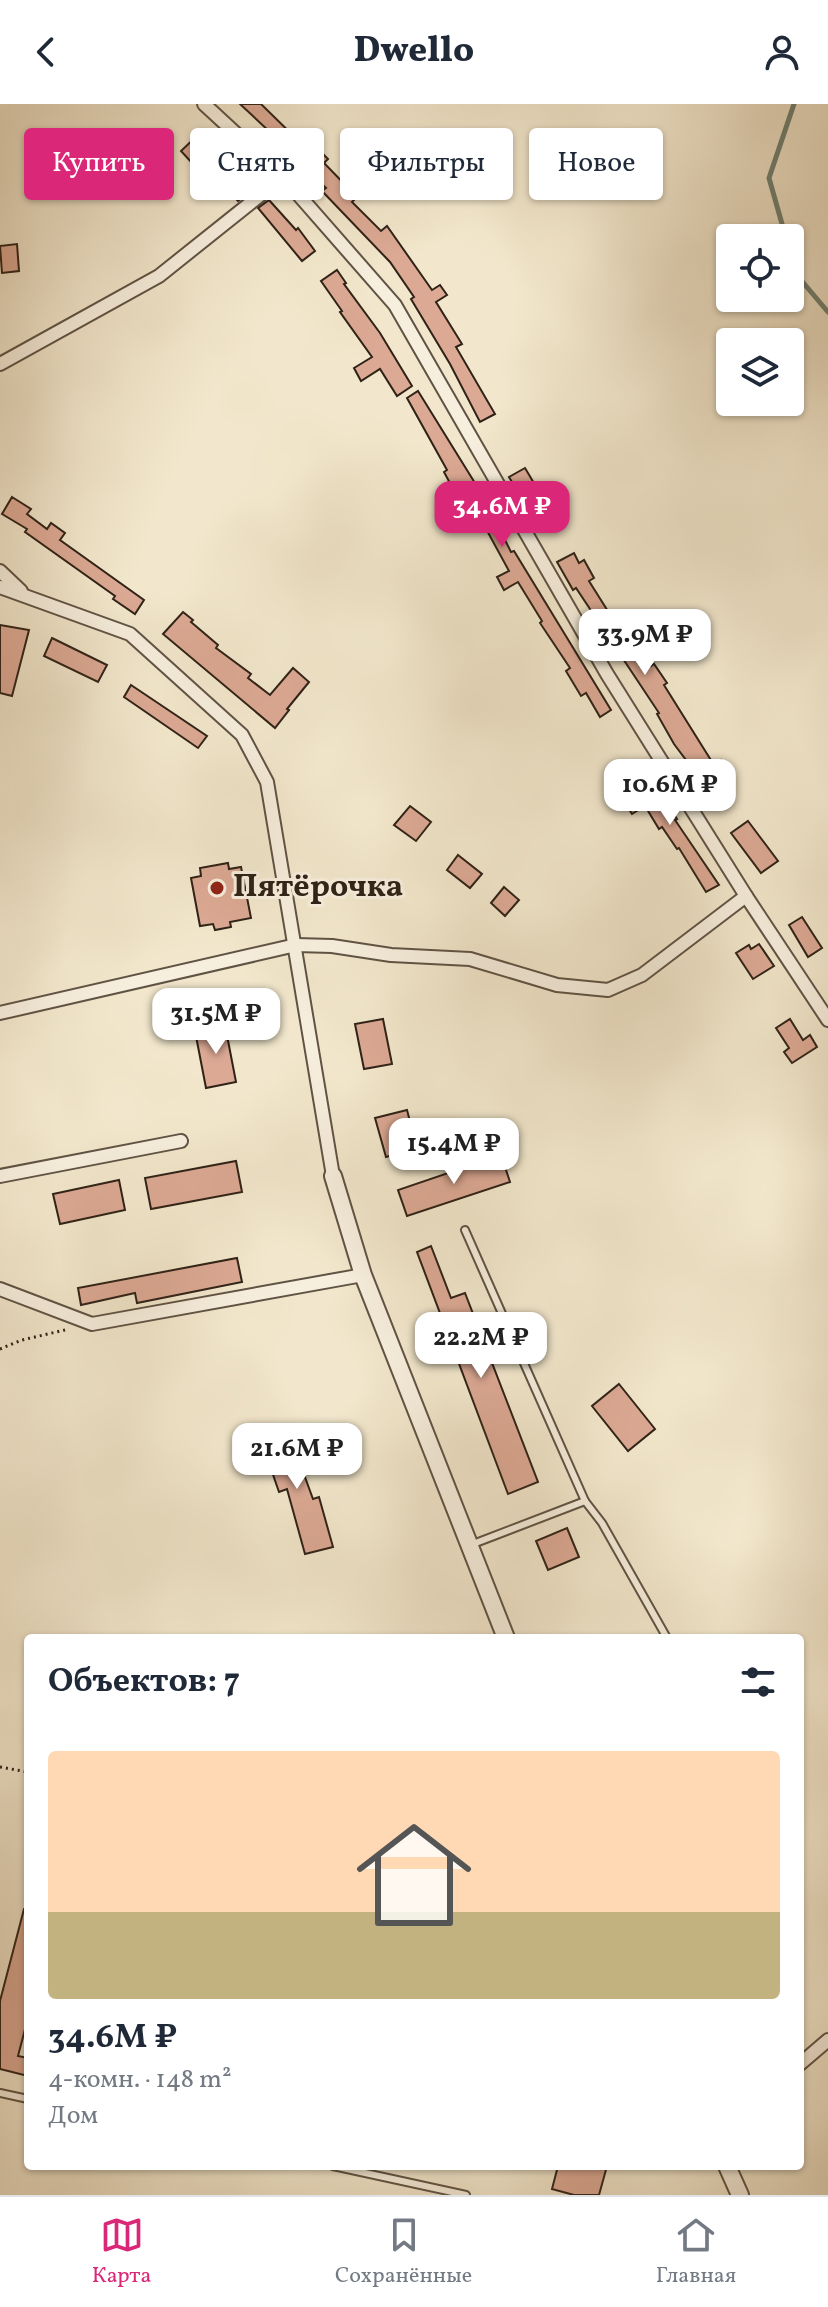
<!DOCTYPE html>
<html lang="ru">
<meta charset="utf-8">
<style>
:root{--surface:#fff;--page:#f6f6f7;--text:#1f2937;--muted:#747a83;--line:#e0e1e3;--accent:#db2777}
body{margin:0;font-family:Vollkorn,serif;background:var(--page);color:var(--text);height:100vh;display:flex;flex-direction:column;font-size:30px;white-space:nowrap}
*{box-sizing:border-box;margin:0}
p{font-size:26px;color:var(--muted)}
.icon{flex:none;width:44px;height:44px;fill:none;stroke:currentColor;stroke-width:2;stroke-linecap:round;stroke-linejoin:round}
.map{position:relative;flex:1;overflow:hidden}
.details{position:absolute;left:24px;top:1530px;width:780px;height:536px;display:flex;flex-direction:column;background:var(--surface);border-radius:8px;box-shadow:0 2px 6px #0004}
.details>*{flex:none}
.top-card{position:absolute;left:24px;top:24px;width:780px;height:72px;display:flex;gap:16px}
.buttons{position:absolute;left:716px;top:120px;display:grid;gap:16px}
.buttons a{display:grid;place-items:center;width:88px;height:88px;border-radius:8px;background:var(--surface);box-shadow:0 2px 6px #0004;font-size:40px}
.price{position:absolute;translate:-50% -68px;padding:0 18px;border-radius:16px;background:#fff;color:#222;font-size:26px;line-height:52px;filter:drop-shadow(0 2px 4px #0008)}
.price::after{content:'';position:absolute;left:50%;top:48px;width:24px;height:18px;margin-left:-12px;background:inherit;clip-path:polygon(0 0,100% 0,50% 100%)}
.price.selected{background:var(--accent);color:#fff}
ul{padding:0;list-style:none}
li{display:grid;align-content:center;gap:16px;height:424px;padding:0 24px}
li+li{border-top:2px solid var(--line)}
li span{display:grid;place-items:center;height:248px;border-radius:8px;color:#555}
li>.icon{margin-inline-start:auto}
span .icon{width:144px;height:144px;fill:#fffc;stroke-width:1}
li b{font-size:34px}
h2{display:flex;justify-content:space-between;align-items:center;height:96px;padding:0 24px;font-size:34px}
.chip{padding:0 28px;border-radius:8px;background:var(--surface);box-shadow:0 2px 6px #0004;font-size:28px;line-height:72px}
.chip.selected{background:var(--accent);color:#fff}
header{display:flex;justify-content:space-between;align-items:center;height:104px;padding:0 24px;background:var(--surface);font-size:36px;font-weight:800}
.tab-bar{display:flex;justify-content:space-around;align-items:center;height:112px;border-top:2px solid var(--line);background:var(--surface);font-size:22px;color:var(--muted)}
.tab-bar a{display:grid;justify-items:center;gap:4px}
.tab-bar .selected{color:var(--accent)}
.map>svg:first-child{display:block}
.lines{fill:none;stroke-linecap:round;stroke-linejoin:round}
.stream{stroke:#708175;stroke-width:5}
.building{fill:#dca994;stroke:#2f2217;stroke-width:2}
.service-casing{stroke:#605344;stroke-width:10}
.minor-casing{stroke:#605344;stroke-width:16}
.tertiary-casing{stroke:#605344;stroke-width:20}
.path{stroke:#2f2217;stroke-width:3;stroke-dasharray:2 4;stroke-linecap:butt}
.service{stroke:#f7efde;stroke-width:6}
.minor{stroke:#f7efde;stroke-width:12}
.tertiary{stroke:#f7efde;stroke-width:16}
.poi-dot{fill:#8f2418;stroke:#f7efde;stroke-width:3}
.labels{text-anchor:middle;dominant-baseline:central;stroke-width:6;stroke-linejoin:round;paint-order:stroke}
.poi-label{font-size:32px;font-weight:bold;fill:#2f2217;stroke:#f7efde;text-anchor:start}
</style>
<header><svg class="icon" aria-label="back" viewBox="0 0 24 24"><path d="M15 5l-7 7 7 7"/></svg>Dwello<svg class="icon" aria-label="person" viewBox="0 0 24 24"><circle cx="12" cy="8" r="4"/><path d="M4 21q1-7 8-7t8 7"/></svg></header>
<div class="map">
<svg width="828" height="2091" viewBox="0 0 828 2091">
<rect width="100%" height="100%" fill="#f2e7cc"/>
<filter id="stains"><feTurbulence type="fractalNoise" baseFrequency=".0025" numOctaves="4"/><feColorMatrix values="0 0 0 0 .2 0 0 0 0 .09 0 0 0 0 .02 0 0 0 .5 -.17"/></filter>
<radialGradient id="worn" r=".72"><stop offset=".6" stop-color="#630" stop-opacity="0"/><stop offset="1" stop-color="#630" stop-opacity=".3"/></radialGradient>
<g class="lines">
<g class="stream">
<polyline points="786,134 769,74 794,0"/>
<polyline points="790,150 795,169 828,208"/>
</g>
</g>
<g class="building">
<polygon points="240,0 261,0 312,50 317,44 328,55 324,59 357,93 352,98 381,127 387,122 432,186 440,181 447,191 436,198 462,240 456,243 495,310 480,318 450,260 411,195 414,193 390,158 322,87 326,84 301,61 303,59"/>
<polygon points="199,30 231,63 233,60 256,83 238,97 217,76 221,72 201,52 193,60 181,47"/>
<polygon points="269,96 296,126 298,124 315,147 302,157 258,104"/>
<polygon points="17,140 19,167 2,169 0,142"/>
<polygon points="337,166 346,179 344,180 380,229 412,282 397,292 380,265 361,277 354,264 372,253 340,208 342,207 321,177"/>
<polygon points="418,287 483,392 511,448 514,447 611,606 600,613 586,589 581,592 566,567 570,564 540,519 542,517 518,478 504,486 497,473 509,467 484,421 472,427 455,395 448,399 442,387 451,381 444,368 447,366 407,294"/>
<polygon points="525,364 538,386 522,395 509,373"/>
<polygon points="12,393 31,405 27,410 47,425 51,419 65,429 60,436 144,496 135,510 113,495 115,492 25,428 27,425 2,410"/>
<polygon points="574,449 579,459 584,456 594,474 589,477 628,539 634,535 651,562 654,560 667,579 664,581 714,661 721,656 729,668 707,684 674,640 657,610 659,609 576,484 573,486 557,458"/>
<polygon points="183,508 193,516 191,518 218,541 216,544 251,570 248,574 270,591 293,564 309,578 287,605 289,606 275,624 163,530"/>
<polygon points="0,521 29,526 12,592 0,589"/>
<polygon points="52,534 107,561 98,578 44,552"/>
<polygon points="131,581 207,632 198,644 124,593"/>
<polygon points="647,666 677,715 675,716 719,781 706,788 679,744 677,745 662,723 659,725 645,702 632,710 625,699 645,686 636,672"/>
<polygon points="410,702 431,718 416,737 394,721"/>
<polygon points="748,717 778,757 761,769 731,729"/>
<polygon points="458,751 482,770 470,784 447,766"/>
<polygon points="228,759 229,765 241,763 251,814 230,818 231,823 215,826 213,820 200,822 191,774 201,772 200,764"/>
<polygon points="504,783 519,796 505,812 491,799"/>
<polygon points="802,813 822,844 808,853 789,821"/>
<polygon points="759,840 774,862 753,875 736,849 749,841 751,845"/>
<polygon points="383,915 392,960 364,965 355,920"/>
<polygon points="790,915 803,936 810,931 817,943 792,959 784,948 789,944 776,924"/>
<polygon points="225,921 236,978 206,984 195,927"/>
<polygon points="407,1006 417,1044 386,1053 375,1014"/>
<polygon points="501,1051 510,1078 407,1112 398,1086"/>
<polygon points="236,1057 242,1088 151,1105 145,1074"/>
<polygon points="119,1076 125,1106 60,1120 53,1090"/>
<polygon points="431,1142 451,1194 465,1189 538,1378 508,1390 417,1148"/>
<polygon points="237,1154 242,1178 137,1199 135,1189 81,1201 78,1184"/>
<polygon points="619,1280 655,1325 628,1347 592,1302"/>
<polygon points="287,1324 313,1395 319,1393 333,1443 305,1450 287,1385 279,1388 260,1333"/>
<polygon points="567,1424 579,1453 548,1466 536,1437"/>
<polygon points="24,1805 28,1805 28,1914 18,1952 28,1954 28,1972 0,1965 0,1897"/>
<polygon points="558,2062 607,2062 599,2091 574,2091 552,2085"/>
</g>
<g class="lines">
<g class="service-casing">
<g id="service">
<polyline points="465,1126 585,1397"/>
<polyline points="473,1440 585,1397 602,1419 667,1534"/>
<polyline points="0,1989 28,1995"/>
<polyline points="333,2062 466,2091"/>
</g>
</g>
<g class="minor-casing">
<g id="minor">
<polyline points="204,0 283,73 395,201 607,570 746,792 828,916"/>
<polyline points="0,260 159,172 283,73"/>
<polyline points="0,467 21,487"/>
<polyline points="0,483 130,530 242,631 267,678 333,1072"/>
<polyline points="0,909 296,841 332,842 391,851 470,855 557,881 608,886 642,871 746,792"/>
<polyline points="0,1072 181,1037"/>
<polyline points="0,1185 92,1220 363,1171"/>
<polyline points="800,1960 828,1936"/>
</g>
</g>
<g class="tertiary-casing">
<g id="tertiary">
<polyline points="333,1072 363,1171 506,1534"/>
<polyline points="727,2062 740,2091"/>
</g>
</g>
<g class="path">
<polyline points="0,1245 22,1236 69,1225"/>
<polyline points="0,1663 28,1668"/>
</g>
<use href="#service" class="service"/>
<use href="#minor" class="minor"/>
<use href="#tertiary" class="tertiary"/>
</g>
<circle class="poi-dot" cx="217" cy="784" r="8"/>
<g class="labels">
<g class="poi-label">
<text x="233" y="784">Пятёрочка</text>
</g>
</g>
<rect width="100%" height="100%" filter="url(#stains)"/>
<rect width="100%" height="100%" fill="url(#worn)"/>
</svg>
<div class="buttons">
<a><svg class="icon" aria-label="locate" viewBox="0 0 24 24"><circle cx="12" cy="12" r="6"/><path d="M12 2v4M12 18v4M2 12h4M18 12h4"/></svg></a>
<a><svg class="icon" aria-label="layers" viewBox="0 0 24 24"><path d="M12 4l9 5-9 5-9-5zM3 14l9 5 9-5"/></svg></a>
</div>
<b class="price selected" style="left:502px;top:445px">34.6M ₽</b>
<b class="price" style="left:645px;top:573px">33.9M ₽</b>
<b class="price" style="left:670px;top:723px">10.6M ₽</b>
<b class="price" style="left:216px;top:952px">31.5M ₽</b>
<b class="price" style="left:454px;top:1082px">15.4M ₽</b>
<b class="price" style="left:481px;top:1276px">22.2M ₽</b>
<b class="price" style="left:297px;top:1387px">21.6M ₽</b>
<div class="top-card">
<a class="chip selected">Купить</a>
<a class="chip">Снять</a>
<a class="chip">Фильтры</a>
<a class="chip">Новое</a>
</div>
<section class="details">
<h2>Объектов: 7<svg class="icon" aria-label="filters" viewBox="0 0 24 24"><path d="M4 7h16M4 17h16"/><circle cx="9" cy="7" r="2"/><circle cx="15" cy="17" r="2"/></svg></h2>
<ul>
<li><span style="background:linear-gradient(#ffd9b3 65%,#c2b280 0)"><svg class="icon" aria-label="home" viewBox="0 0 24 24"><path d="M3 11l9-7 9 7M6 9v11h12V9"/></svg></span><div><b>34.6M ₽</b><p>4-комн. · 148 m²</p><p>Дом</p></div></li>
</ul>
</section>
</div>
<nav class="tab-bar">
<a class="selected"><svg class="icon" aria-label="map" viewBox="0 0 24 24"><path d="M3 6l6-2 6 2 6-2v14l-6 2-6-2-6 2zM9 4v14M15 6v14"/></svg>Карта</a>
<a><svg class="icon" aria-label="saved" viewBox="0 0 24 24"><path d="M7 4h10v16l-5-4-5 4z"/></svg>Сохранённые</a>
<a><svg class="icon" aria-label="home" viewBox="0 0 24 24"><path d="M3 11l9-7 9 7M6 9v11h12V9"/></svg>Главная</a>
</nav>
